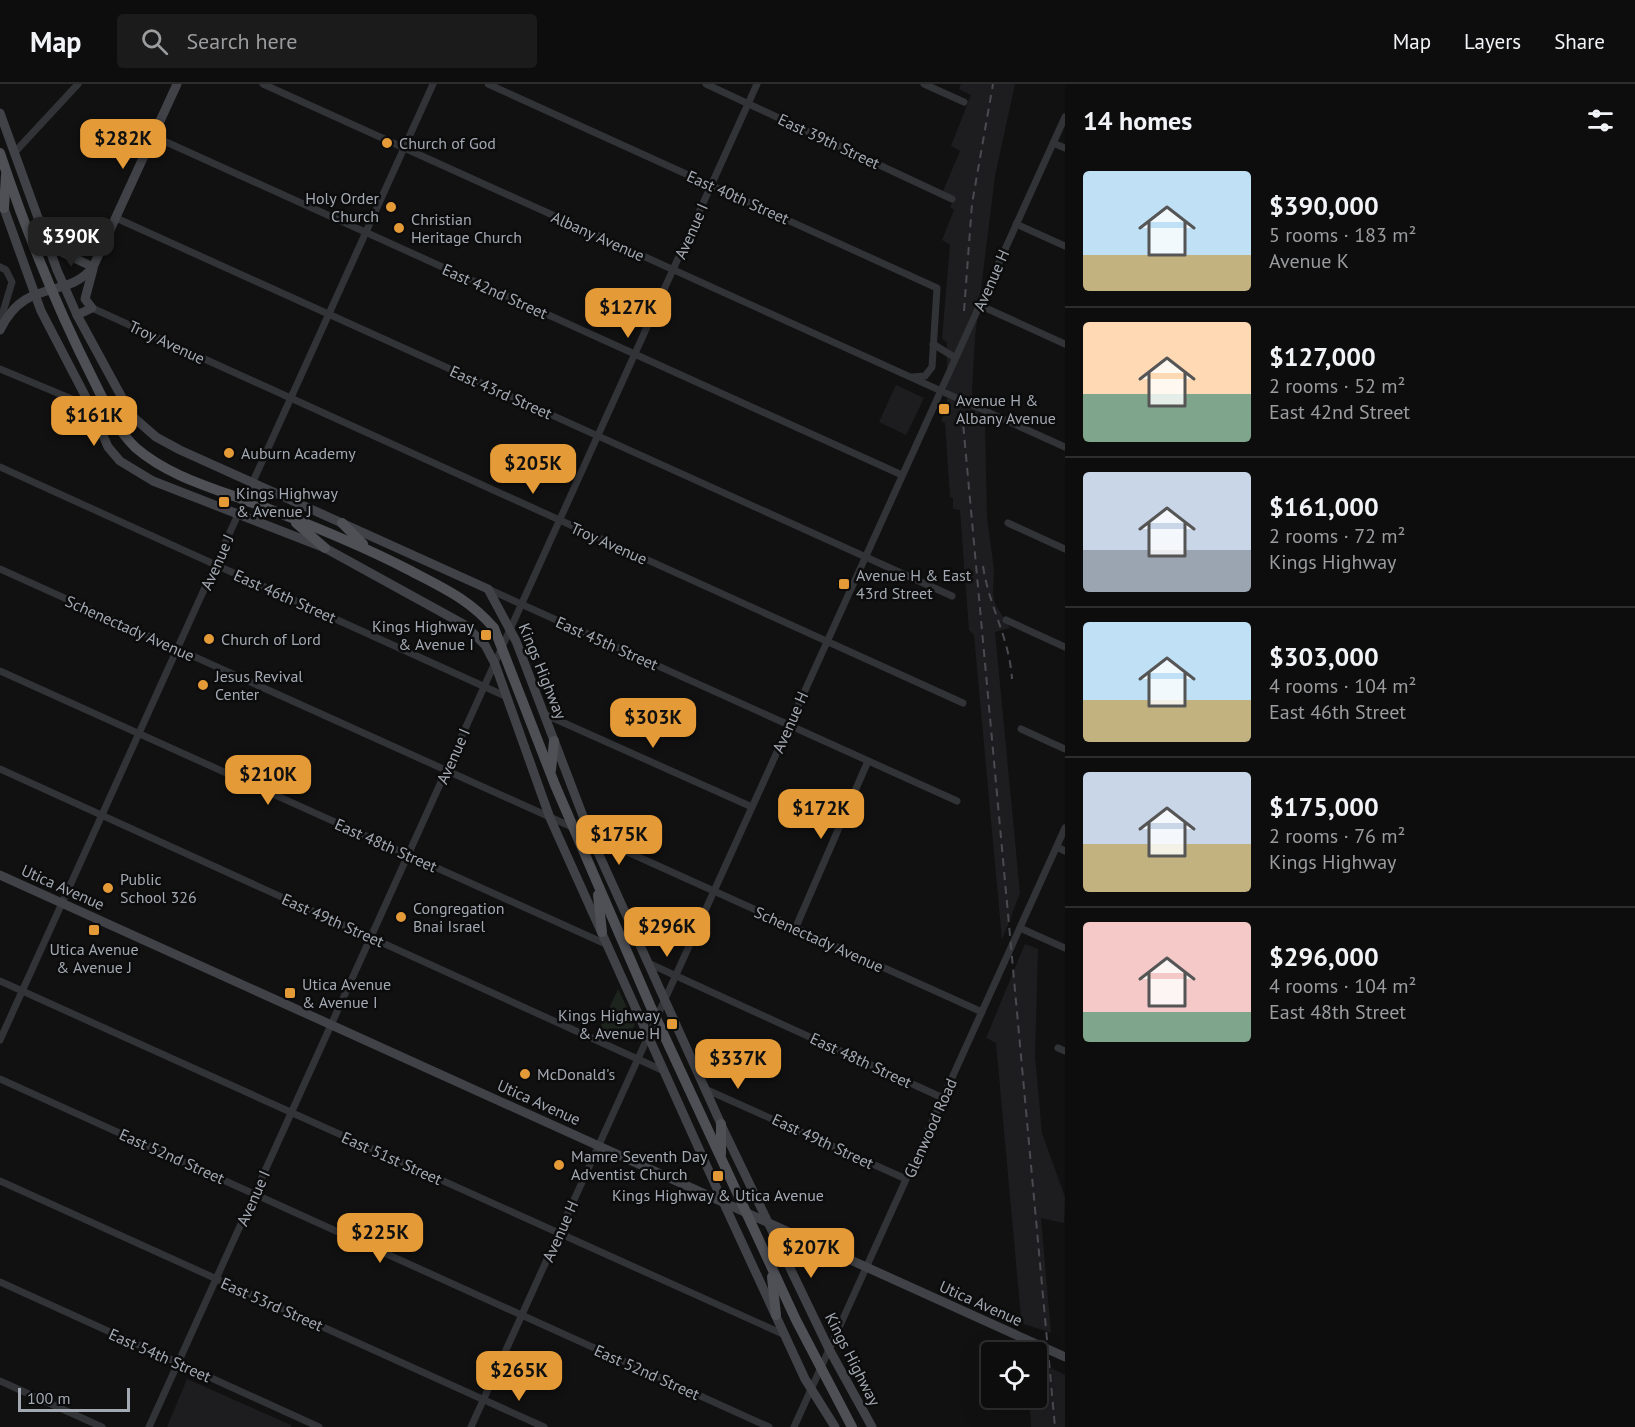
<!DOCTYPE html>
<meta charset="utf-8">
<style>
:root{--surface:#0d0d0e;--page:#1b1b1c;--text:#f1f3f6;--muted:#9a9c9e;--line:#2d2d2e;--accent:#e49a36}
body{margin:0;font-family:"PT Sans",sans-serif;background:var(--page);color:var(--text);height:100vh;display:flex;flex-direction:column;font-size:22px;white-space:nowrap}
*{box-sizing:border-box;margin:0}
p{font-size:20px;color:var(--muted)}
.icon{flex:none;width:33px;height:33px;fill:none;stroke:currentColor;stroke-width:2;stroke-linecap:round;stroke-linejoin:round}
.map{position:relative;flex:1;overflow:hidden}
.sheet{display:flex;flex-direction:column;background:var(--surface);width:570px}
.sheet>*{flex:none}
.tools{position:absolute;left:981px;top:1258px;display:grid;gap:12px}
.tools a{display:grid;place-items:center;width:66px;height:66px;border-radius:6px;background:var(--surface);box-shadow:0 6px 24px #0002,0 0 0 2px var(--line);font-size:30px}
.scale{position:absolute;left:18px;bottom:15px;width:112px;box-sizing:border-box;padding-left:6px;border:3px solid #a3a9b2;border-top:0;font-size:16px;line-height:21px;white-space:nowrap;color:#a3a9b2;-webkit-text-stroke:4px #0c0c0d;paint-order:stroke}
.price{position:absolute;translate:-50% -51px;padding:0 14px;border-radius:12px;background:var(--accent);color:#111;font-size:20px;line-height:39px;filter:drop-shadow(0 2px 3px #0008)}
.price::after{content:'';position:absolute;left:50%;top:36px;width:18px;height:14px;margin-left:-9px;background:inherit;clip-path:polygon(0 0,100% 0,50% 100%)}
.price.selected{background:#222;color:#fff}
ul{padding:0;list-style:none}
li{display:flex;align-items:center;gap:18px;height:150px;padding:0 18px}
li+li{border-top:2px solid var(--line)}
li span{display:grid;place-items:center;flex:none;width:168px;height:120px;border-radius:6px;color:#555}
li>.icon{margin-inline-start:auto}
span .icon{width:72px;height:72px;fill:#fffc;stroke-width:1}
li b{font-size:26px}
h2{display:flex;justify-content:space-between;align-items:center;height:72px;padding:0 18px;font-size:26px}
header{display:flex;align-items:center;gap:36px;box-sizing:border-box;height:84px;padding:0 30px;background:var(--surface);border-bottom:2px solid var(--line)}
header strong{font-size:28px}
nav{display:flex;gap:33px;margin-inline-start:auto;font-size:21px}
.search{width:420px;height:54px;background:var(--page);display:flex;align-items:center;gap:15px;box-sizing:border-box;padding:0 21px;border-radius:6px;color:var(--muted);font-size:22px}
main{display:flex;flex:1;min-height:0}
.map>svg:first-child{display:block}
.built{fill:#1d1d1f}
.green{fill:#1d241e}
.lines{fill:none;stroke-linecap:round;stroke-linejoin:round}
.street{stroke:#323337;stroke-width:7}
.secondary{stroke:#404247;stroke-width:9}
.primary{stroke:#4e5055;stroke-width:10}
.rail{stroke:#494b50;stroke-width:2;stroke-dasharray:8 6;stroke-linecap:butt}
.poi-dot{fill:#e49a36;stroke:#0c0c0d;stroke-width:2}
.labels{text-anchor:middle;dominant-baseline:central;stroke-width:5;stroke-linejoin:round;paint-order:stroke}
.street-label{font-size:16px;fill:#a3a9b2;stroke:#0c0c0d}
.poi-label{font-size:16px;fill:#a3a9b2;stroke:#0c0c0d;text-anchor:start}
</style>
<header>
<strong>Map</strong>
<div class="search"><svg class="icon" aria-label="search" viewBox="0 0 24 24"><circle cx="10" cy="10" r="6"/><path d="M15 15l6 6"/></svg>Search here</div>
<nav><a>Map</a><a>Layers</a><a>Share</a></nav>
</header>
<main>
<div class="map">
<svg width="1065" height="1343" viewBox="0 0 1065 1343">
<rect width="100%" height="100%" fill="#111112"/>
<g class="built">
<polygon points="961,0 1015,0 995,92 975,253 972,307 975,323 985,339 987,434 994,485 993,508 995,520 1010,544 995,548 1020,809 1002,856 974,551 969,546 960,426 953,425 953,414 950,413 945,339 941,337 947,324 947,258 942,255 950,161 942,156 954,126 950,123 955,113 943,107 960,67 951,62 971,11 959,5"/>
<polygon points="896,301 924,314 906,351 879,338"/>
<polygon points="1025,860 1038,865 1035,972 1042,1049 1065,1113 1064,1139 1041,1134 1051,1249 1024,1240 1021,1233 996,959 986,954"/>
<polygon points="1037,1277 1065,1291 1065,1343 1031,1343 1029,1314 1036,1314"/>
<polygon points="187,1295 291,1341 291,1343 167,1343"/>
</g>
<polygon class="green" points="618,905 635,940 627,957 600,944"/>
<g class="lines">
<g class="street">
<polyline points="263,0 1065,363"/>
<polyline points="488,0 937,204 932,283 925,292 912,293"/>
<polyline points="706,0 952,115"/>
<polyline points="924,0 964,18"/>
<polyline points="153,52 902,391"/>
<polyline points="1053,59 1065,64"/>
<polyline points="14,69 78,0"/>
<polyline points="116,134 952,512"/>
<polyline points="1016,140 1065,162"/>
<polyline points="0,183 6,186 12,198 0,238"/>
<polyline points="979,221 1065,260"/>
<polyline points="92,224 963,619"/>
<polyline points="933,260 954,273"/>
<polyline points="0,285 91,323"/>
<polyline points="0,383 505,612"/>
<polyline points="1008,439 1065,465"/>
<polyline points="0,485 982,928"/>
<polyline points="488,505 957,717"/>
<polyline points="1006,536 1065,563"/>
<polyline points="0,587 608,861"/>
<polyline points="544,630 752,723"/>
<polyline points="1021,645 1065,665"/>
<polyline points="0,685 664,987"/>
<polyline points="1057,763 1065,767"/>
<polyline points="1020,844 1065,864"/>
<polyline points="795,845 868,677"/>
<polyline points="648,879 943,1014"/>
<polyline points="0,897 785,1251"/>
<polyline points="0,956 433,0"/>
<polyline points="1058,964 1065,967"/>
<polyline points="0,995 769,1343"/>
<polyline points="705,1005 906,1095"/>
<polyline points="0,1097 544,1343"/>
<polyline points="0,1198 319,1343"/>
<polyline points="0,1297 102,1343"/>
<polyline points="149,1343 757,0"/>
<polyline points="471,1343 1065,33"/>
<polyline points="794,1343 1065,744"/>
</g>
<g class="secondary">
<polyline points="0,29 57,186 77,231 132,332 156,353 180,366 488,505 516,557 591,753 725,1049 829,1265 872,1343"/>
<polyline points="2,119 41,227 91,323 108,363 120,377 153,397 325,464 465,541 485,561 495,580 550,734 713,1096 805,1295 835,1343"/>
<polyline points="47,161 93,183"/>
<polyline points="77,231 92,224 85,215 93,185"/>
<path d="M0 246C26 192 66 217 93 183L177 0"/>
<polyline points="0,791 1065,1273"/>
</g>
<g class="primary">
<path d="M0 69C26 147 56 222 93 295 105 319 116 345 136 364 166 390 206 402 242 415 299 436 355 458 409 486 443 504 469 515 494 544L555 701 650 921 796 1236 852 1343"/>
<polyline points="4,124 6,91"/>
<polyline points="296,439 325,464"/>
<polyline points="342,439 363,460"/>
<polyline points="551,686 554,657"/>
<polyline points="598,811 602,848"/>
<polyline points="721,1070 721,1040"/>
<polyline points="772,1193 776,1231"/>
</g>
<g class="rail">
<polyline points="964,227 972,120 993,0"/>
<polyline points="962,328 1055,1343"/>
<path d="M983 482C989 523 1009 552 1012 595"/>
</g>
</g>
<g class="poi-dot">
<circle cx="387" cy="59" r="6"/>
<circle cx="391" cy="123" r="6"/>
<circle cx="399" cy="144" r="6"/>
<rect x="938" y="319" width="12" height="12" rx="3"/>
<circle cx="229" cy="369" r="6"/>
<rect x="218" y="412" width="12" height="12" rx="3"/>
<rect x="838" y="494" width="12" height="12" rx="3"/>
<rect x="480" y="545" width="12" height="12" rx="3"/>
<circle cx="209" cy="555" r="6"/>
<circle cx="203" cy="601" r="6"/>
<circle cx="108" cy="804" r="6"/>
<circle cx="401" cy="833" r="6"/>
<rect x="88" y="840" width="12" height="12" rx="3"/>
<rect x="284" y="903" width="12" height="12" rx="3"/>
<rect x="666" y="934" width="12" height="12" rx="3"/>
<circle cx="525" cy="990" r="6"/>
<circle cx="559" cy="1081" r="6"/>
<rect x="712" y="1086" width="12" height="12" rx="3"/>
</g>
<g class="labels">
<g class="street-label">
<text transform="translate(829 57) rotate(25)">East 39th Street</text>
<text transform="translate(738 113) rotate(24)">East 40th Street</text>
<text transform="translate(691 147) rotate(-66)">Avenue I</text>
<text transform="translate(598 152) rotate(24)">Albany Avenue</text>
<text transform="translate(991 196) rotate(-66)">Avenue H</text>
<text transform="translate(495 207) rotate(24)">East 42nd Street</text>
<text transform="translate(167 258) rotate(25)">Troy Avenue</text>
<text transform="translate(501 308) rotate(24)">East 43rd Street</text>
<text transform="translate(609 459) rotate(24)">Troy Avenue</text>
<text transform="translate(217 478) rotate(-66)">Avenue J</text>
<text transform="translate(285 512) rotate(24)">East 46th Street</text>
<text transform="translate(130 544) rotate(24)">Schenectady Avenue</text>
<text transform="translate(607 559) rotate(24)">East 45th Street</text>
<text transform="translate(543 587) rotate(68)">Kings Highway</text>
<text transform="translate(790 638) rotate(-66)">Avenue H</text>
<text transform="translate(453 672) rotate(-66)">Avenue I</text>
<text transform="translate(386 761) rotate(24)">East 48th Street</text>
<text transform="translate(63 803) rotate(24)">Utica Avenue</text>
<text transform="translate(333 836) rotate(24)">East 49th Street</text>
<text transform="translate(819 855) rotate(24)">Schenectady Avenue</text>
<text transform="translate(861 976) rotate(25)">East 48th Street</text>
<text transform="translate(539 1018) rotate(24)">Utica Avenue</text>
<text transform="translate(930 1044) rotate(-66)">Glenwood Road</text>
<text transform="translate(823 1057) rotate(25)">East 49th Street</text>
<text transform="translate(172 1072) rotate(24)">East 52nd Street</text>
<text transform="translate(392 1074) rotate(24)">East 51st Street</text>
<text transform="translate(253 1114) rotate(-66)">Avenue I</text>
<text transform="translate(560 1147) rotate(-66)">Avenue H</text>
<text transform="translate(981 1219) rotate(24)">Utica Avenue</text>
<text transform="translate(272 1220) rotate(24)">East 53rd Street</text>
<text transform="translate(160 1271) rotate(24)">East 54th Street</text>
<text transform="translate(853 1275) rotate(63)">Kings Highway</text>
<text transform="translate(647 1288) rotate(24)">East 52nd Street</text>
</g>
<g class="poi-label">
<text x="399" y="59">Church of God</text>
<text x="379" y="114" text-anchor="end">Holy Order<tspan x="379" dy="18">Church</tspan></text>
<text x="411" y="135">Christian<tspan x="411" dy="18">Heritage Church</tspan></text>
<text x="956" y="316">Avenue H &amp;<tspan x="956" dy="18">Albany Avenue</tspan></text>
<text x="241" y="369">Auburn Academy</text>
<text x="236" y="409">Kings Highway<tspan x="236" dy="18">&amp; Avenue J</tspan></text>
<text x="856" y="491">Avenue H &amp; East<tspan x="856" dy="18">43rd Street</tspan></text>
<text x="474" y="542" text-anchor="end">Kings Highway<tspan x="474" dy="18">&amp; Avenue I</tspan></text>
<text x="221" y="555">Church of Lord</text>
<text x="215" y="592">Jesus Revival<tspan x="215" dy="18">Center</tspan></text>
<text x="120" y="795">Public<tspan x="120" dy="18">School 326</tspan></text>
<text x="413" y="824">Congregation<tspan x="413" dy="18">Bnai Israel</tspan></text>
<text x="94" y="865" text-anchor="middle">Utica Avenue<tspan x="94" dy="18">&amp; Avenue J</tspan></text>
<text x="302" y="900">Utica Avenue<tspan x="302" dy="18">&amp; Avenue I</tspan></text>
<text x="660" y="931" text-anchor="end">Kings Highway<tspan x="660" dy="18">&amp; Avenue H</tspan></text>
<text x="537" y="990">McDonald's</text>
<text x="571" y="1072">Mamre Seventh Day<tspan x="571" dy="18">Adventist Church</tspan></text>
<text x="718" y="1111" text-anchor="middle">Kings Highway &amp; Utica Avenue</text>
</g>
</g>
</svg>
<div class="tools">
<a><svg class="icon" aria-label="locate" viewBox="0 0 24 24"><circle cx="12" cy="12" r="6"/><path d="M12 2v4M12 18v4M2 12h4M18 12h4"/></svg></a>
</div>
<div class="scale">100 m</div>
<b class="price" style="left:123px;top:86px">$282K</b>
<b class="price selected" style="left:71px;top:184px">$390K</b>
<b class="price" style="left:628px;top:255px">$127K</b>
<b class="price" style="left:94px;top:363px">$161K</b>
<b class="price" style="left:533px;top:411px">$205K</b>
<b class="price" style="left:653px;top:665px">$303K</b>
<b class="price" style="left:268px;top:722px">$210K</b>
<b class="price" style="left:821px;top:756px">$172K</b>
<b class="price" style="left:619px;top:782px">$175K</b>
<b class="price" style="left:667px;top:874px">$296K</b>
<b class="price" style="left:738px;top:1006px">$337K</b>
<b class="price" style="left:380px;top:1180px">$225K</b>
<b class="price" style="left:811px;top:1195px">$207K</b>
<b class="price" style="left:519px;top:1318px">$265K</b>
</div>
<section class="sheet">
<h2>14 homes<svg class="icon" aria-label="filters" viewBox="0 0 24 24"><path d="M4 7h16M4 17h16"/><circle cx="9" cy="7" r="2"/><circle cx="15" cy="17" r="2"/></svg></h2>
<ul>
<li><span style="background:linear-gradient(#bfe0f5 70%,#c2b280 0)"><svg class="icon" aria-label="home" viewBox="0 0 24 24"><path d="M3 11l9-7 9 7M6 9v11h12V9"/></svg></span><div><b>$390,000</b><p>5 rooms · 183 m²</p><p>Avenue K</p></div></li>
<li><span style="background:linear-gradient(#ffd9b3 60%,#7fa58c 0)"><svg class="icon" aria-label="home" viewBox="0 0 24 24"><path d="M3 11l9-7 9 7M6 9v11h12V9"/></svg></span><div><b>$127,000</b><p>2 rooms · 52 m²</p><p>East 42nd Street</p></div></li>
<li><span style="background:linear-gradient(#c9d6e8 65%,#9aa5b1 0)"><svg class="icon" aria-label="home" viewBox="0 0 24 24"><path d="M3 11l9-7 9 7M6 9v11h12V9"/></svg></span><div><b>$161,000</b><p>2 rooms · 72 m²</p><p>Kings Highway</p></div></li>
<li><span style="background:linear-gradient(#bfe0f5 65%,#c2b280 0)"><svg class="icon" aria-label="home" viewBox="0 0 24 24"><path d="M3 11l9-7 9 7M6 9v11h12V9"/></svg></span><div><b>$303,000</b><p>4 rooms · 104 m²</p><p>East 46th Street</p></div></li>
<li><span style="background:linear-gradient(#c9d6e8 60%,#c2b280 0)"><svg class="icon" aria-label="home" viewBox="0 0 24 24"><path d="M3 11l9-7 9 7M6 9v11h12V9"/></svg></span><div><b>$175,000</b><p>2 rooms · 76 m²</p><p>Kings Highway</p></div></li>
<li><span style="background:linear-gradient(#f6c9c9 75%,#7fa58c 0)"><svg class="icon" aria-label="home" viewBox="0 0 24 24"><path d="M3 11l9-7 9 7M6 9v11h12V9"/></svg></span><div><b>$296,000</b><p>4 rooms · 104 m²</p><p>East 48th Street</p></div></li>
</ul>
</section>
</main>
